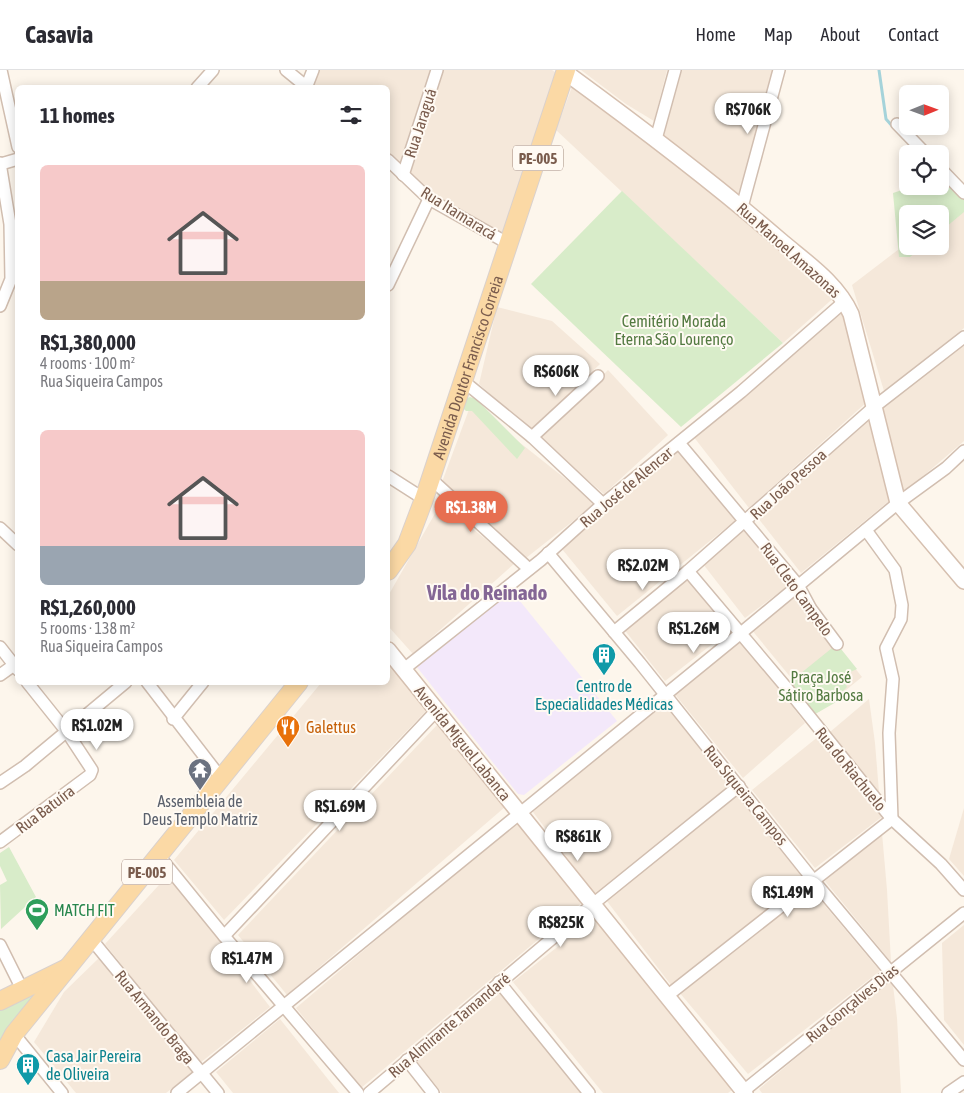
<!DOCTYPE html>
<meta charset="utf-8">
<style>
:root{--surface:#fff;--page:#f7f7f7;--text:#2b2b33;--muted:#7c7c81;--line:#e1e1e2;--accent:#e76f51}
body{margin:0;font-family:"Asap Condensed",sans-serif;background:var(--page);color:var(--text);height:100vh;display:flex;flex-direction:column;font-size:19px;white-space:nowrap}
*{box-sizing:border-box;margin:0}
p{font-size:16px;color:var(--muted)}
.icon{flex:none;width:28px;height:28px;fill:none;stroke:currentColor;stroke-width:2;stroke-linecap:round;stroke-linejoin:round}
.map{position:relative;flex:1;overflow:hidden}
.drawer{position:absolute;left:15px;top:15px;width:375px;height:600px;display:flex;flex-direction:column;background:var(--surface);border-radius:8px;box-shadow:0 2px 12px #0003}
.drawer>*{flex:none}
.needle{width:32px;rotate:89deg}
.tools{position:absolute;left:899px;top:15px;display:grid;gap:10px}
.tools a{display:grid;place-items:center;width:50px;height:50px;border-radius:8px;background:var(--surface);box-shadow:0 2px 12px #0003;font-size:25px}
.price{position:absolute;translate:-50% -42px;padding:0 11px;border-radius:18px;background:#fff;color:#222;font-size:16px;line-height:32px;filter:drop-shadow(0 1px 2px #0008)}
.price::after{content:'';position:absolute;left:50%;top:30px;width:15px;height:11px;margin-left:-8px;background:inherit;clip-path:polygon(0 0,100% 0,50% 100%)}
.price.on{background:var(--accent);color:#fff}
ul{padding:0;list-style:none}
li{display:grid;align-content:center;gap:10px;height:265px;padding:0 25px}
li span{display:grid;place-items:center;height:155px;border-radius:8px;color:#555}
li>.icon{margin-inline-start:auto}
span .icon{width:90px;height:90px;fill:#fffc;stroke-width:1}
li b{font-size:21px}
h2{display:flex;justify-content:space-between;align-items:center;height:60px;padding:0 25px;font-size:21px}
header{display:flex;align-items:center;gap:30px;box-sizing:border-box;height:70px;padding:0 25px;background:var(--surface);border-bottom:1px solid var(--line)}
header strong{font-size:24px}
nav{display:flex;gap:28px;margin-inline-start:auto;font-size:18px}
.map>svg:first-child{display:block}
.residential{fill:#f5e8da}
.education{fill:#f3e8fa}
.green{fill:#d8ecc9}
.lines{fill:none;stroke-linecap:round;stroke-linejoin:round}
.stream{stroke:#a5d3da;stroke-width:3}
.minor-casing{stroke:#d1beb0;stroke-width:14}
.secondary-casing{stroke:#d6c0b0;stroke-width:18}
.primary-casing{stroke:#dad1cd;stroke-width:20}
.minor{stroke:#fff;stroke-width:11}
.secondary{stroke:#fff;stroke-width:15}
.primary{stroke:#fbd9a5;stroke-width:18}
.labels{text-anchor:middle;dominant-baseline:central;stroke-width:4;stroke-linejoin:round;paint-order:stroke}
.shield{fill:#fffaf3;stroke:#a28b7f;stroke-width:1}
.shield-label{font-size:15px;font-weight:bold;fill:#7a5c4d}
.street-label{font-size:16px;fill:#7a5c4d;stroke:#fffaf3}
.park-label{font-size:16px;fill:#537a41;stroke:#fffaf3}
.culture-label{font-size:16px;fill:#0d838f;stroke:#fffaf3}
.food-label{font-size:16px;fill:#c56008;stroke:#fffaf3;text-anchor:start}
.worship-label{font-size:16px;fill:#5b616d;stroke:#fffaf3}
.leisure-label{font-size:16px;fill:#27864d;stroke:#fffaf3;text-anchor:start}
.district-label{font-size:21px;font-weight:bold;fill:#846695;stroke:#fffaf3}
</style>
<header>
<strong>Casavia</strong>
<nav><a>Home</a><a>Map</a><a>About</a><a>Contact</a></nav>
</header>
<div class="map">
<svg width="964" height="1023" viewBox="0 0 964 1023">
<rect width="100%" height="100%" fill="#fdf6ec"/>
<g class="residential">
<polygon points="317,0 432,0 399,96 388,85 388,18 315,18 311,15"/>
<polygon points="442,0 552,0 558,4 505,165 433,126 408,104"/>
<polygon points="581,0 667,0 654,51 626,34"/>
<polygon points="680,0 775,0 737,129 662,67"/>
<polygon points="573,14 579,16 838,224 783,273 556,60"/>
<polygon points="964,129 964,258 884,321 852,215 907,173 908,176 940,176 940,148"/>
<polygon points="497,237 552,251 600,294 531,361 479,314"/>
<polygon points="843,240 868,331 749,438 693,366"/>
<polygon points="964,268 964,371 900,426 883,336"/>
<polygon points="608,300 668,365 604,424 540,369"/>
<polygon points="471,334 596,433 526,488 442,412"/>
<polygon points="874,346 889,431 801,503 758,448"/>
<polygon points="680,378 737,449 617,546 562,479"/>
<polygon points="441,433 515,493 413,584 388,556 388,526"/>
<polygon points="749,452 792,513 745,548 703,494"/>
<polygon points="691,503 734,557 665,611 623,558"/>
<polygon points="797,525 862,607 819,642 751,559"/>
<polygon points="741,570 805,653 743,708 673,622"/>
<polygon points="388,592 428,639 224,850 174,790 321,613 388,612"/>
<polygon points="661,627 735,716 596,826 530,738"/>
<polygon points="869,629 875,673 879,722 830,662"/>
<polygon points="437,655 505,737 287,925 238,865"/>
<polygon points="819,666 883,746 815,798 752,720"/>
<polygon points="734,722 808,810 671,915 603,826"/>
<polygon points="964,738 964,806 949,789"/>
<polygon points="517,750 583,832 361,1018 296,938"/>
<polygon points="882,763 887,820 891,892 825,811"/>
<polygon points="169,804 270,937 200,993 105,874"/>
<polygon points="806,813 880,901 748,1004 679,922"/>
<polygon points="594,848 733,1019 728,1023 603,1023 513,912"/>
<polygon points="964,855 964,975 944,950 942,873"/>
<polygon points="100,887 192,1002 166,1023 76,1023 34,972 64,922"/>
<polygon points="892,907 897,948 901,1023 762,1023 759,1019"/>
<polygon points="500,923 582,1023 442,1023 417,992"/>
<polygon points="280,949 339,1023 233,1023 216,1002"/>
</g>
<polygon class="education" points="511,520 617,651 524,725 518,724 416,596"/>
<g class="green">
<polygon points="940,103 964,126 964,142 940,162 940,144 908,144 908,176 923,176 910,187 899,187 893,123 914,116 940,116"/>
<polygon points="622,121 783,273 681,357 531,214"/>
<polygon points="470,327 476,329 525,378 517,389 472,341 466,341 463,338 467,328"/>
<polygon points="837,574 857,599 842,606 847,617 842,622 845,627 810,647 785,616"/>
<polygon points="9,777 36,827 1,859 0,815 7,811 0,796 0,783"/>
<polygon points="42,917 0,975 0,938"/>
</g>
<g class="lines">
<polyline class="stream" points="879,0 886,49 893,57"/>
<g class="minor-casing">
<g id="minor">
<polyline points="1,0 18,77"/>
<polyline points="286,0 308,18"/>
<polyline points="197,18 213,0"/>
<polyline points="306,18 313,0"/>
<polyline points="897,54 926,84"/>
<polyline points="656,69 675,0"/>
<polyline points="388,90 429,129 509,174"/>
<polyline points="0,93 10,154 11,209 0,236"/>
<polyline points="1,94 18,89"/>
<polyline points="940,98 964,123"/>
<polyline points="403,105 437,0"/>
<polyline points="742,137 779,0"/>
<polyline points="388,215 429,129"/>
<polyline points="462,310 532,367 603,434"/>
<polyline points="532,367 598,306"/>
<polyline points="679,373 798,515 811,539 837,574"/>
<polyline points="388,406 424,429"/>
<polyline points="430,408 529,499"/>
<polyline points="0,458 18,475"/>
<polyline points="548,483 640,593 814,811 964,990"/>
<polyline points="688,501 785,616 892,749 941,794 964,820"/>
<polyline points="614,562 688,501 874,337 964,267"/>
<polyline points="0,577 18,600"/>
<polyline points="404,599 541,490 603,434 741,322 845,231"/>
<polyline points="0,605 14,595"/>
<polyline points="147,612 221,708"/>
<polyline points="173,649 203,612"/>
<polyline points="0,713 25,696 126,612"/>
<polyline points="0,772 90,705 92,700 67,662 27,612"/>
<polyline points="159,786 224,866 358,1023"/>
<polyline points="224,866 437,640"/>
<polyline points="92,870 218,1023"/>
<polyline points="0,875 22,919"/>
<polyline points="499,912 589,1023"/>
<polyline points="667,926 892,749 889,663 893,609 886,578 901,549 902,535 895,500 866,460"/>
<polyline points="14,964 62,1023"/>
<polyline points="407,990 433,1023"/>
<polyline points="177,1023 741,563 898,433 946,398 964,381"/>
<polyline points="369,1023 593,834 739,716"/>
<polyline points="741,1023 964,843"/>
<polyline points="948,1023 964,1012"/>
</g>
</g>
<g class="secondary-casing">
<g id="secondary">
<path d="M565 2C639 56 712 111 781 171 807 193 837 213 851 244L898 433 964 511"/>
<polyline points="388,580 745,1023"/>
</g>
</g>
<g class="primary-casing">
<g id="primary">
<path id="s1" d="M388 501 407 474 424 429 566 0"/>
<polyline points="0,931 67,898"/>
<polyline points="0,990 14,964 299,612"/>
</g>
</g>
<use href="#minor" class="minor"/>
<use href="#secondary" class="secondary"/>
<use href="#primary" class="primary"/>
</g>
<defs>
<g id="building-pin" transform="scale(1.25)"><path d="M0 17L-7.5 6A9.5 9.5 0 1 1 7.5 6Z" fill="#0f9aa8" stroke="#fffaf3"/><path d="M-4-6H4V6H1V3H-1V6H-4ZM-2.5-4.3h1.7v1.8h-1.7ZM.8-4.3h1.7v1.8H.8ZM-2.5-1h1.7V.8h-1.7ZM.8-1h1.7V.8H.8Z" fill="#fff"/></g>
<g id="restaurant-pin" transform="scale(1.25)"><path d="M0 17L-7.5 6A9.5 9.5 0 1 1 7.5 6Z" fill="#e8710a" stroke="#fffaf3"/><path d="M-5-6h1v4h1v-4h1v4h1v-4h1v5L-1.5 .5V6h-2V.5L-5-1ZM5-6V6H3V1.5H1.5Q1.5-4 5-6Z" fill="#fff"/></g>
<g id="temple-pin" transform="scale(1.25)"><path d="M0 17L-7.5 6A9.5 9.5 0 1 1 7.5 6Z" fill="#6b7280" stroke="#fffaf3"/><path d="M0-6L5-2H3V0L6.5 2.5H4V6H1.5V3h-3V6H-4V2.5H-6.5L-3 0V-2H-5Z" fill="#fff"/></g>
<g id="stadium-pin" transform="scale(1.25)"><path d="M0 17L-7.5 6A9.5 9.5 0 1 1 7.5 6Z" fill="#2e9e5b" stroke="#fffaf3"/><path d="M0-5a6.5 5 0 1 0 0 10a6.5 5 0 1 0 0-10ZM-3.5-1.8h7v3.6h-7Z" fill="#fff"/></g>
</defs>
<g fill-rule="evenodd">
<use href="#building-pin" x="604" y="585"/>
<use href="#restaurant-pin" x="288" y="657"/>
<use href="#temple-pin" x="200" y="700"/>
<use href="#stadium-pin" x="37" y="840"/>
<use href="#building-pin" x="28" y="995"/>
</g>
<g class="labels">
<g class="shield">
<rect x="513" y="75.5" width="50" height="25" rx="4"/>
<rect x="122" y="789.5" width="50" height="25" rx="4"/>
</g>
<g class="shield-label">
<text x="538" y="88">PE-005</text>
<text x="147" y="802">PE-005</text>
</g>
<g class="street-label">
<text transform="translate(420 53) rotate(-72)">Rua Jaraguá</text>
<text transform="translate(459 143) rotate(32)">Rua Itamaracá</text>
<text transform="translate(789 180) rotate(42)">Rua Manoel Amazonas</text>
<text stroke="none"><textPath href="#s1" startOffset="220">Avenida Doutor Francisco Correia</textPath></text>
<text transform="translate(788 414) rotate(-42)">Rua João Pessoa</text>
<text transform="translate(626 417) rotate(-40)">Rua José de Alencar</text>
<text transform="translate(797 519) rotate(54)">Rua Cleto Campelo</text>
<text transform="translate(463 673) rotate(51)">Avenida Miguel Labanca</text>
<text transform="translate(851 699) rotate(51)">Rua do Riachuelo</text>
<text transform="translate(746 725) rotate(51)">Rua Siqueira Campos</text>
<text transform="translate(45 739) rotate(-37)">Rua Batuíra</text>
<text transform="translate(852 933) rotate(-39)">Rua Gonçalves Dias</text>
<text transform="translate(155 947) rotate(51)">Rua Armando Braga</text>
<text transform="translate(449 955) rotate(-40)">Rua Almirante Tamandaré</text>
</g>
<g class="park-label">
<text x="674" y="251">Cemitério Morada<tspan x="674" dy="18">Eterna São Lourenço</tspan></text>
<text x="821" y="607">Praça José<tspan x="821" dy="18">Sátiro Barbosa</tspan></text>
</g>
<g class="culture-label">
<text x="604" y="616">Centro de<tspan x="604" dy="18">Especialidades Médicas</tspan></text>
<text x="46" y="986" text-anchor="start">Casa Jair Pereira<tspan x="46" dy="18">de Oliveira</tspan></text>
</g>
<g class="food-label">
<text x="306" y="657">Galettus</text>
</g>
<g class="worship-label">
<text x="200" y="731">Assembleia de<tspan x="200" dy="18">Deus Templo Matriz</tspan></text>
</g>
<g class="leisure-label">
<text x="54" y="840">MATCH FIT</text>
</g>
<g class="district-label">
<text x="487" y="522">Vila do Reinado</text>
</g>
</g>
</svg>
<div class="tools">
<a><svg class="needle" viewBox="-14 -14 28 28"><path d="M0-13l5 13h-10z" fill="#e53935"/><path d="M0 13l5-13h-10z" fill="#7c7c81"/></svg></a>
<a><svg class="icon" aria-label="locate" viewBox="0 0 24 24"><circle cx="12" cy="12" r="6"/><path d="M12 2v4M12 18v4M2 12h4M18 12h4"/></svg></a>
<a><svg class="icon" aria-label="layers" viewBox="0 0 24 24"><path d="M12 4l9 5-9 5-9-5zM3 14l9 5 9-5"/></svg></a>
</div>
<b class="price" style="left:748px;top:65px">R$706K</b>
<b class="price" style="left:556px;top:327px">R$606K</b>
<b class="price on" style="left:471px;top:463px">R$1.38M</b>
<b class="price" style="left:643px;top:521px">R$2.02M</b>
<b class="price" style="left:694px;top:584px">R$1.26M</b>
<b class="price" style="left:97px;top:681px">R$1.02M</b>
<b class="price" style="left:340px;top:762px">R$1.69M</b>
<b class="price" style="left:578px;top:792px">R$861K</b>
<b class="price" style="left:788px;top:848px">R$1.49M</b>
<b class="price" style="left:561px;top:878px">R$825K</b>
<b class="price" style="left:247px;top:914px">R$1.47M</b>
<section class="drawer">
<h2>11 homes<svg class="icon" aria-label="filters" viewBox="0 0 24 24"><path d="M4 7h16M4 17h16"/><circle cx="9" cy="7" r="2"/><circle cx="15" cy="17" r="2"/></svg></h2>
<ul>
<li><span style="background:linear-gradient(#f6c9c9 75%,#b9a48a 0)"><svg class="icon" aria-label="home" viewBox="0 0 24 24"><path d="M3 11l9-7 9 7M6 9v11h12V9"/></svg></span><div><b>R$1,380,000</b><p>4 rooms · 100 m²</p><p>Rua Siqueira Campos</p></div></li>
<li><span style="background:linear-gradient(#f6c9c9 75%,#9aa5b1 0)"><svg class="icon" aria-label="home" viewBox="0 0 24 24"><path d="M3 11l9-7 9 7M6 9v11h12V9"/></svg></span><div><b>R$1,260,000</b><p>5 rooms · 138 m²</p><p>Rua Siqueira Campos</p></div></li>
</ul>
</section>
</div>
